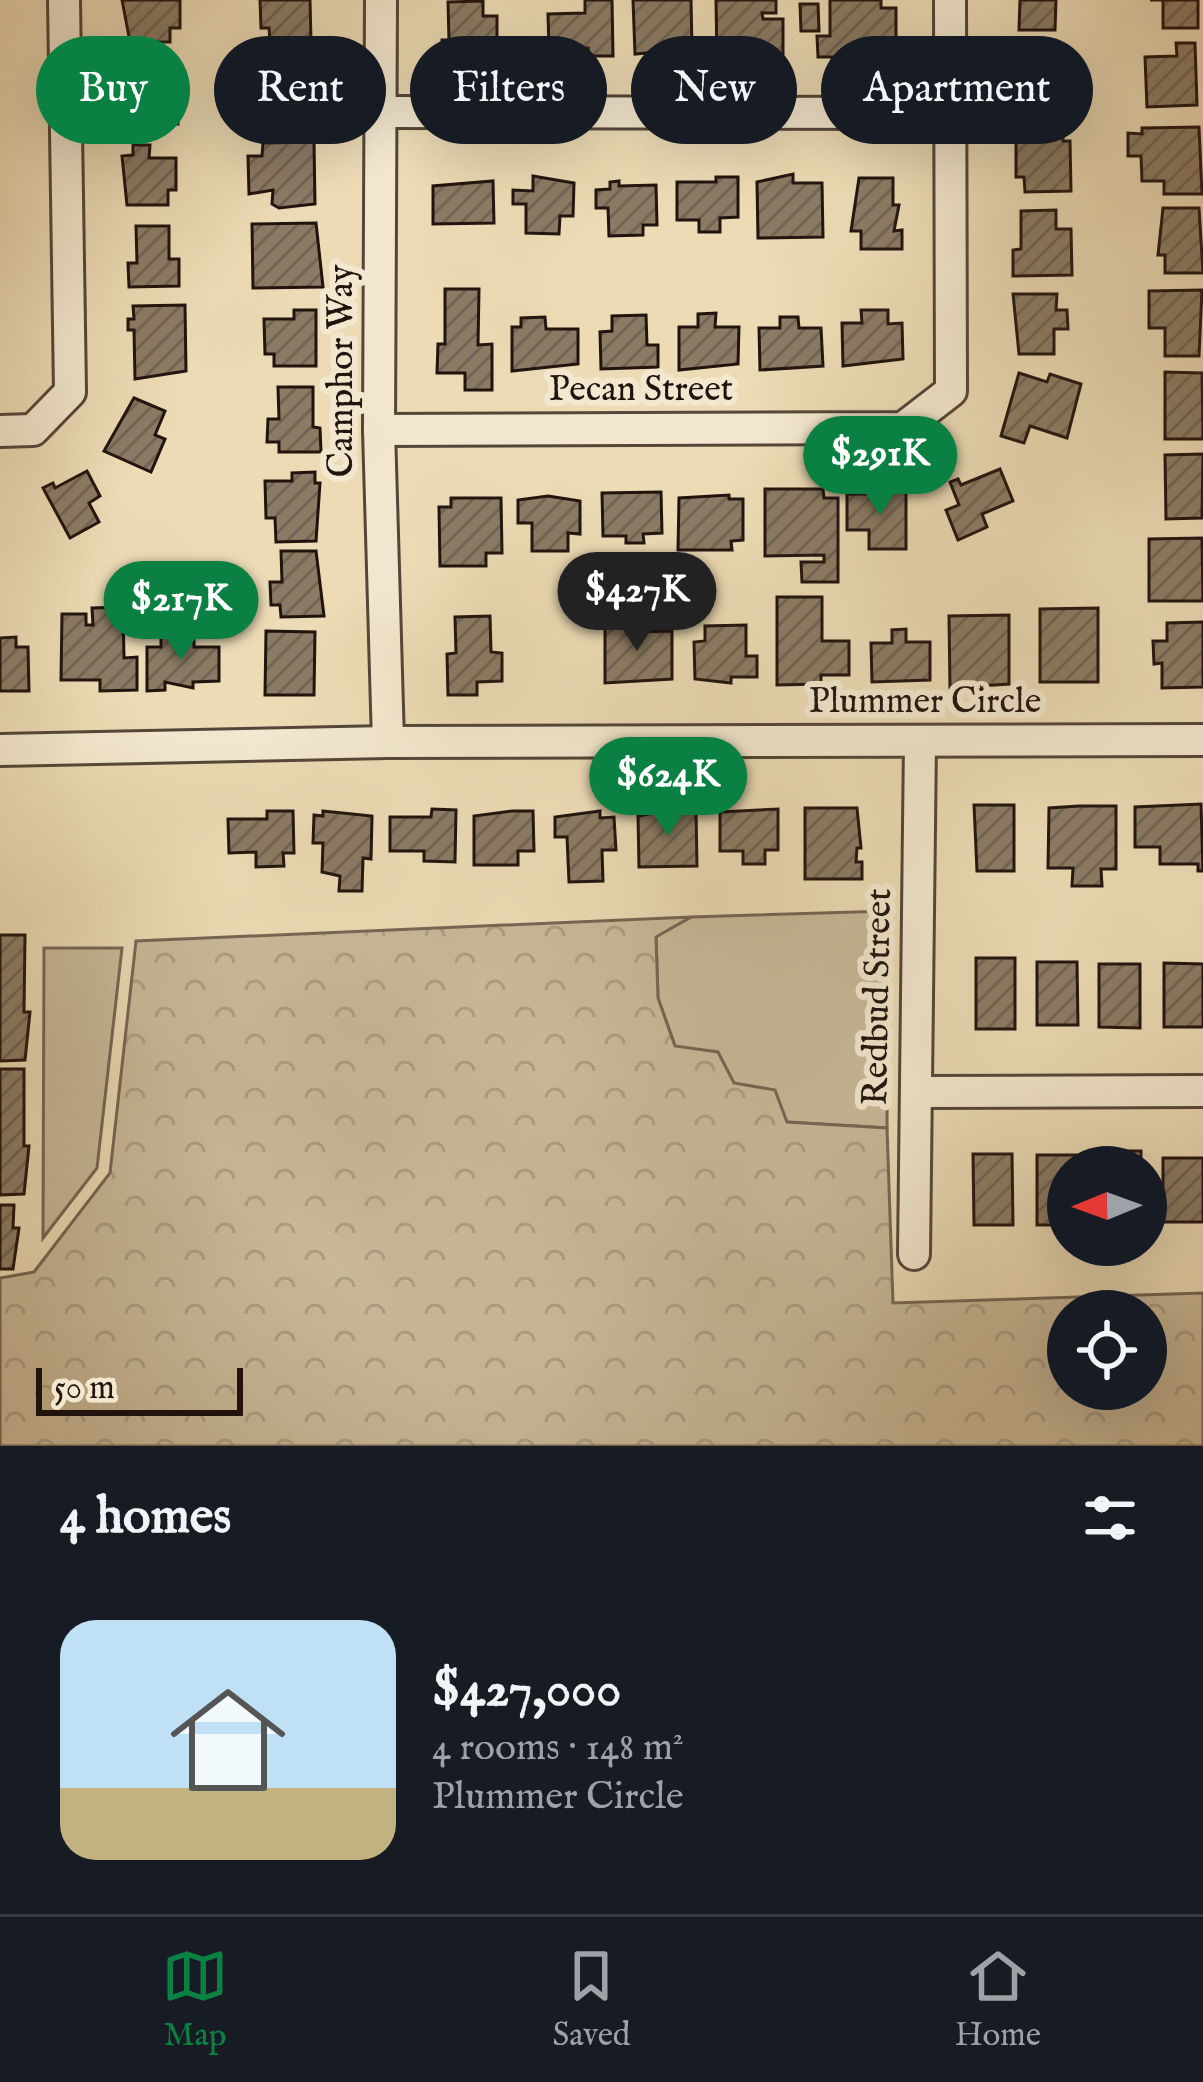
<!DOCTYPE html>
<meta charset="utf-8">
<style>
:root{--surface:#171b24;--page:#20242c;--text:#f1f3f6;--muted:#9ea1a6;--line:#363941;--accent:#0b8043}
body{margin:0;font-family:"IM FELL English",serif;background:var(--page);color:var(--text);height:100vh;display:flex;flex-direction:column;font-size:45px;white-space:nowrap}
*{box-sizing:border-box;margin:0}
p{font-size:39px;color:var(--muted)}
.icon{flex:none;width:66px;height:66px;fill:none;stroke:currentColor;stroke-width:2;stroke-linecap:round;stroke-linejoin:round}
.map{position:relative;height:1446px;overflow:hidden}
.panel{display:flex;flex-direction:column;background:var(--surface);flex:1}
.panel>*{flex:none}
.hud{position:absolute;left:36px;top:36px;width:1131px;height:108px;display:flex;gap:24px}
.needle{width:78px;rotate:269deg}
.tools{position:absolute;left:1047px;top:1146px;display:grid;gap:24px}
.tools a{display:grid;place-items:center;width:120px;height:120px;border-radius:50%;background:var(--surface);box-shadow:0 12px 48px #0002;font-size:60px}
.scale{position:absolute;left:36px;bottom:30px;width:207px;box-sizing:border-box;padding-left:12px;border:6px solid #21140f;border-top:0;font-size:33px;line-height:42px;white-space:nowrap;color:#21140f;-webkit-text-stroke:9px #f3e8cf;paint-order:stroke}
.price{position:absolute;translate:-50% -102px;padding:0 27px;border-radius:42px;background:var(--accent);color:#fff;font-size:39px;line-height:78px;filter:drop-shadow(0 3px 6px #0008)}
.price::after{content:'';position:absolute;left:50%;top:72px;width:36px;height:27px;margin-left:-18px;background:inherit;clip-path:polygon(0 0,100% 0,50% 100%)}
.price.current{background:#222;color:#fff}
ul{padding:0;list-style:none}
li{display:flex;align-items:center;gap:36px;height:300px;padding:0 60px}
li span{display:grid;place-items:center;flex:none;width:336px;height:240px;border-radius:36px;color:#555}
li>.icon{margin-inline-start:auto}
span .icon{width:144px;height:144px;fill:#fffc;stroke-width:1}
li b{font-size:51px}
h2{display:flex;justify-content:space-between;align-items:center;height:144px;padding:0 60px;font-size:51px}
.pill{padding:0 42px;border-radius:54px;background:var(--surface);box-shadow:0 12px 48px #0002;font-size:42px;line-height:108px}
.pill.current{background:var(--accent);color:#fff}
.menu{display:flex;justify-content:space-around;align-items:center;height:168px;border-top:3px solid var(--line);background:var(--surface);font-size:33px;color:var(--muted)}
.menu a{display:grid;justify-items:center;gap:6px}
.menu .current{color:var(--accent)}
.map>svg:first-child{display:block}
.grass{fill:#c9b999;stroke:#756654;stroke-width:3}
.forest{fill:url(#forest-crowns);stroke:#756654;stroke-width:3;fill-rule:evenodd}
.building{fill:url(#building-hatch);stroke:#21140f;stroke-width:3}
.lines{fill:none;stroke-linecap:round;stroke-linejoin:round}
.street-casing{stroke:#544638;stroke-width:36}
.street{stroke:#f3e8cf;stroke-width:30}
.labels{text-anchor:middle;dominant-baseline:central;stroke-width:12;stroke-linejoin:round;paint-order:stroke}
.street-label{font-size:36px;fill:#21140f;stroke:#f3e8cf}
</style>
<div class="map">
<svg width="1203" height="1446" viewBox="0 0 1203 1446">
<defs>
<pattern id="forest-crowns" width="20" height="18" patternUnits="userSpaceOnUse" patternTransform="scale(3)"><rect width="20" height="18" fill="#c9b999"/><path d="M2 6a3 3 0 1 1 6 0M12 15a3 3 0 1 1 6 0" fill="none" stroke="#ac9e83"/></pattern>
<pattern id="building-hatch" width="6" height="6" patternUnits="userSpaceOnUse" patternTransform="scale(3)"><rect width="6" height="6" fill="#8b7b65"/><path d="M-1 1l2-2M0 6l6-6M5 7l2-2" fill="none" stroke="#716452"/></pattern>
</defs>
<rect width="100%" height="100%" fill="#ecdbb5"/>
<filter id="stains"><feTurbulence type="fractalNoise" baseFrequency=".00167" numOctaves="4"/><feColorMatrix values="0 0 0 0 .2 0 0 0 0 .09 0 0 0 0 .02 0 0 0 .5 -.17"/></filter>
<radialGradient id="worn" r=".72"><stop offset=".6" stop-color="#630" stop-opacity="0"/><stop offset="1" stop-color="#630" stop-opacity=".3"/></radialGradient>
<g class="grass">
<polygon points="888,911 887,1128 786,1122 675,1046 658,998 656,936 691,917"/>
<polygon points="44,948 122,948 97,1168 43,1238"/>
</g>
<path class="forest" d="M691 917 656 937 658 998 675 1046 718 1052 734 1083 775 1090 787 1122 887 1128 893 1303 1203 1293V1446H0V1278L34 1272 110 1173 136 941ZM1068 1311H1146V1389H1068Z"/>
<g class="building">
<polygon points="122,0 180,0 180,28 170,28 170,42 130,42"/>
<polygon points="260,0 310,0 311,41 270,41 269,28 261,28"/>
<polygon points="585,0 612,0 613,56 588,56 588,48 549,49 548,14 585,13"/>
<polygon points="633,0 691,0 692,49 635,54"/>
<polygon points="716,0 776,0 776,13 762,13 763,19 783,19 783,54 744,54 745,62 717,62"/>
<polygon points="830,0 881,0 881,8 896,8 896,40 890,40 890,54 882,54 882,71 833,71 832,57 818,57 817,36 830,36"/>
<polygon points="1020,0 1056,0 1055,30 1019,30"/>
<polygon points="1150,0 1198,0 1198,28 1163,28 1163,0"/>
<polygon points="483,1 483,16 497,16 497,64 442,64 442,40 449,40 448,2"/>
<polygon points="800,4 818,4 819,31 801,31"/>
<polygon points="1176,43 1195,43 1197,105 1147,107 1145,57 1177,56"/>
<polygon points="1015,48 1050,48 1051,63 1064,63 1065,94 1035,94 1035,106 1019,106 1018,85 1010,84"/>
<polygon points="277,59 311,59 311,99 319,99 319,124 277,125 276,113 266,114 265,91 277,91"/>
<polygon points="132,61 167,61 167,93 178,100 178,124 126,124"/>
<polygon points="1016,118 1044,118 1044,128 1063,129 1063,141 1070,141 1071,191 1025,192 1024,177 1016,177"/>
<polygon points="1199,127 1202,194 1164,194 1164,181 1142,181 1141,156 1128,156 1128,133 1142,134 1142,128"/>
<polygon points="314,142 315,204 279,208 272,204 273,190 249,194 248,156 262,156 263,143"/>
<polygon points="133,145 150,145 149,158 176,158 176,190 168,190 168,205 127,205 122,156 133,155"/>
<polygon points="793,174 793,183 822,183 823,237 758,238 757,182"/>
<polygon points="533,176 574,183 573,216 560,216 559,234 526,233 526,204 513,204 513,190 533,191"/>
<polygon points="716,177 738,177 738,217 720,218 720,232 699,232 699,220 677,220 677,182 716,182"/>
<polygon points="859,178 893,178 893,205 899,205 894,231 902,230 902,249 861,249 861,231 851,231"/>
<polygon points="493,181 494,223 433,224 433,186"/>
<polygon points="619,181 619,186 656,185 657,225 643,225 643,235 609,236 608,208 596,208 596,190 610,189 610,182"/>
<polygon points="1163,208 1199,208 1203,273 1165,273 1165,255 1158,255"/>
<polygon points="1056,210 1056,229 1071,229 1072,275 1013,276 1013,250 1021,249 1021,211"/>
<polygon points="316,223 323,287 253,288 252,224"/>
<polygon points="136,226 169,226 169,259 179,259 179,286 129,287 128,263 137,263"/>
<polygon points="445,289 479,289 478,345 492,344 492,390 465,390 465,373 437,373 438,344 445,344"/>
<polygon points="1202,290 1199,356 1165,356 1165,328 1149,328 1149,291"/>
<polygon points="1013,294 1057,294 1056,310 1067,310 1068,329 1054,329 1054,354 1019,354"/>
<polygon points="185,305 186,371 135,379 134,330 128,330 128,319 134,319 133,306"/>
<polygon points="294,310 316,310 316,366 274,366 274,354 265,354 264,319 294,319"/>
<polygon points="861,310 888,310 888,324 902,323 903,359 843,366 842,323 862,323"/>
<polygon points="716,313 715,327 739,327 738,364 679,370 679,327 698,327 698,314"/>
<polygon points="646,315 647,345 658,345 658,367 601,369 600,332 612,331 612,316"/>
<polygon points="545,317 546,329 578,329 578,364 512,371 512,327 521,327 521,318"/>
<polygon points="780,317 798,317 799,328 821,328 823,366 760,370 759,328 780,328"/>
<polygon points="1165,372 1202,373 1203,439 1165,439"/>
<polygon points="1019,373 1047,382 1050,374 1081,384 1067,438 1030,426 1024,443 1001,436"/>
<polygon points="278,387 313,387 313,427 320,428 321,452 279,452 279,442 267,442 268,419 279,419"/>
<polygon points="134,398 165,411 155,435 165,439 151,472 104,451"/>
<polygon points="1203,454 1202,518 1166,519 1165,455"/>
<polygon points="1000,469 1013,501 982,514 987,527 958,540 946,510 959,505 950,482 958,479 961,485"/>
<polygon points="87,471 100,496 89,503 99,522 70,538 43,488 53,483 55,488"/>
<polygon points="315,472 315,483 320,483 316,541 276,542 275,518 266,518 265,481 292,481 292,473"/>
<polygon points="884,488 906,488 906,549 869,549 869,530 847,530 847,494 884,494"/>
<polygon points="765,489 823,489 824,498 838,498 838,582 802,582 801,562 824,562 824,555 765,556"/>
<polygon points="661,492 662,533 643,534 644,543 626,543 626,536 603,536 602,493"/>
<polygon points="729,495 729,499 743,499 743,540 731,541 732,550 678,550 679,498"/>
<polygon points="548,496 580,501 580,534 568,533 568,551 532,551 532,523 518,523 518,500"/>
<polygon points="451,498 501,498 502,553 486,553 486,566 440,566 439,507 451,507"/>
<polygon points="1202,538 1203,601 1149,601 1149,539"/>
<polygon points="281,551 316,551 324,616 281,617 280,605 271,605 270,582 282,582"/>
<polygon points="777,597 822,597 822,641 849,641 849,675 821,675 821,684 777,685"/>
<polygon points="123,607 124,658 137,657 137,690 100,691 100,680 61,680 62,614 86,614 86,625 93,625 92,608"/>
<polygon points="1098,608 1098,682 1040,682 1040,609"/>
<polygon points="1009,615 1009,684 950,688 949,616"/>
<polygon points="490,616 491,652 502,653 502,681 477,682 477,695 448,695 447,654 456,653 455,617"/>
<polygon points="605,622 635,622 635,632 672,631 672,679 605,683"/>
<polygon points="1203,622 1203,687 1162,688 1162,663 1154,664 1153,641 1167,641 1167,623"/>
<polygon points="746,625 746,656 757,656 757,677 731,677 731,683 695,679 694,642 705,641 705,626"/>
<polygon points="906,629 906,642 930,642 930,680 872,682 871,643 892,643 892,630"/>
<polygon points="266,631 315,632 314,695 265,695"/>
<polygon points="161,635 194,635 194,647 219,647 219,681 193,682 193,688 165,682 165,690 147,691 147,647 161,647"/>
<polygon points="16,637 16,647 28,647 29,691 0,691 0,638"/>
<polygon points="1201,804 1203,871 1198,871 1198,864 1160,864 1160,847 1135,847 1135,807"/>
<polygon points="974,805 1014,805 1014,871 977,871"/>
<polygon points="1079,806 1116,806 1116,869 1101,869 1102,886 1072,886 1073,868 1048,868 1049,808"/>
<polygon points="805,808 857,808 861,848 857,848 856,862 862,862 862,879 805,879"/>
<polygon points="432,809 456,810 455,862 424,861 424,851 390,851 390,817 431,817"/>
<polygon points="778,809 778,850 765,850 765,864 743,864 743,851 720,851 720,812"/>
<polygon points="267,811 293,811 294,853 283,853 284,866 256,867 256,852 229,853 228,819 267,819"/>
<polygon points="323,811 372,816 371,859 363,858 362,891 339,891 340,876 322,872 323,843 313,843 314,815 323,816"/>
<polygon points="512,811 533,811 534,851 518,851 518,865 474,865 474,816"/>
<polygon points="600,811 600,818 614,817 616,850 602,850 603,881 569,882 567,837 555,837 555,817"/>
<polygon points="665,811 696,811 697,866 639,867 638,816"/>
<polygon points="0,935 25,935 24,1012 30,1012 25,1060 0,1061"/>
<rect x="976" y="958" width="39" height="71"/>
<polygon points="1037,962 1077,962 1078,1025 1037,1025"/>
<polygon points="1164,963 1203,964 1203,1027 1164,1027"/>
<polygon points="1099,964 1140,964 1140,1028 1099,1027"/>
<polygon points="0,1069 24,1069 24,1146 29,1146 24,1194 0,1195"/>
<rect x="1100" y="1151" width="41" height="16"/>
<polygon points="973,1154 1012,1154 1013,1225 974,1225"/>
<polygon points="1037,1155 1076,1155 1076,1167 1068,1167 1068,1225 1037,1225"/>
<rect x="1163" y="1158" width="40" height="64"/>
<polygon points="0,1205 14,1205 13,1228 19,1228 13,1269 0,1269"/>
</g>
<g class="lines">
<g class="street-casing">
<g id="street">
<polyline points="381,0 379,430 388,742"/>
<polyline points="383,112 951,113"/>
<polyline points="379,430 903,428 951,391 950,0"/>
<polyline points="0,431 33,430 70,392 64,0"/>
<polyline points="0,750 388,742 1203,740"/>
<polyline points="916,1092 1203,1091"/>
<polyline points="914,1254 920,741"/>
</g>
</g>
<use href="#street" class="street"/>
</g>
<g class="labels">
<g class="street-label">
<text transform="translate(342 371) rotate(-90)">Camphor Way</text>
<text x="641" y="390">Pecan Street</text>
<text x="925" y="702">Plummer Circle</text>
<text transform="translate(878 997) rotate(-89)">Redbud Street</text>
</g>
</g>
<rect width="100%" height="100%" filter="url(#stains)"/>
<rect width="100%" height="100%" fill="url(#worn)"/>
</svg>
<div class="tools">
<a><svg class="needle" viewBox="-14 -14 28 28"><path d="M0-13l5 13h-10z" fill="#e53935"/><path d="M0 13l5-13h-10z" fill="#9ea1a6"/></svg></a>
<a><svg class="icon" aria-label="locate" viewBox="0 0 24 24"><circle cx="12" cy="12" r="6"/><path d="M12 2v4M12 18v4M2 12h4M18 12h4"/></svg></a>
</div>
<div class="scale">50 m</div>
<b class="price" style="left:880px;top:518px">$291K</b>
<b class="price current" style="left:637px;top:654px">$427K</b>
<b class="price" style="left:181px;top:663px">$217K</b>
<b class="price" style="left:668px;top:839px">$624K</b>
<div class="hud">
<a class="pill current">Buy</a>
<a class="pill">Rent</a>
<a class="pill">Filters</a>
<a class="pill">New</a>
<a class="pill">Apartment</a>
</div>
</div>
<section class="panel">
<h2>4 homes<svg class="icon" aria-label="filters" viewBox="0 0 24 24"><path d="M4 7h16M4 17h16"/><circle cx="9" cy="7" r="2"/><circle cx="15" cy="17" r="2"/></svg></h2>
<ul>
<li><span style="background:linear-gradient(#bfe0f5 70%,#c2b280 0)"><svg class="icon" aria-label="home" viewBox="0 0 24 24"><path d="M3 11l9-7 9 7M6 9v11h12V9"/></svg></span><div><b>$427,000</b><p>4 rooms · 148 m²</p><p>Plummer Circle</p></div></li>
</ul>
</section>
<nav class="menu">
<a class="current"><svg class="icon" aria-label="map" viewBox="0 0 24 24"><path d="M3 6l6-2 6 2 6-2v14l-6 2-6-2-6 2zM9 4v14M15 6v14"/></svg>Map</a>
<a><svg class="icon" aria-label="saved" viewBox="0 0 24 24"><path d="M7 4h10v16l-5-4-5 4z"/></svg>Saved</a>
<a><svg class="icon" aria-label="home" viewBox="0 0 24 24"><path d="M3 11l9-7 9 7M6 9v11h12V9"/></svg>Home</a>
</nav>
